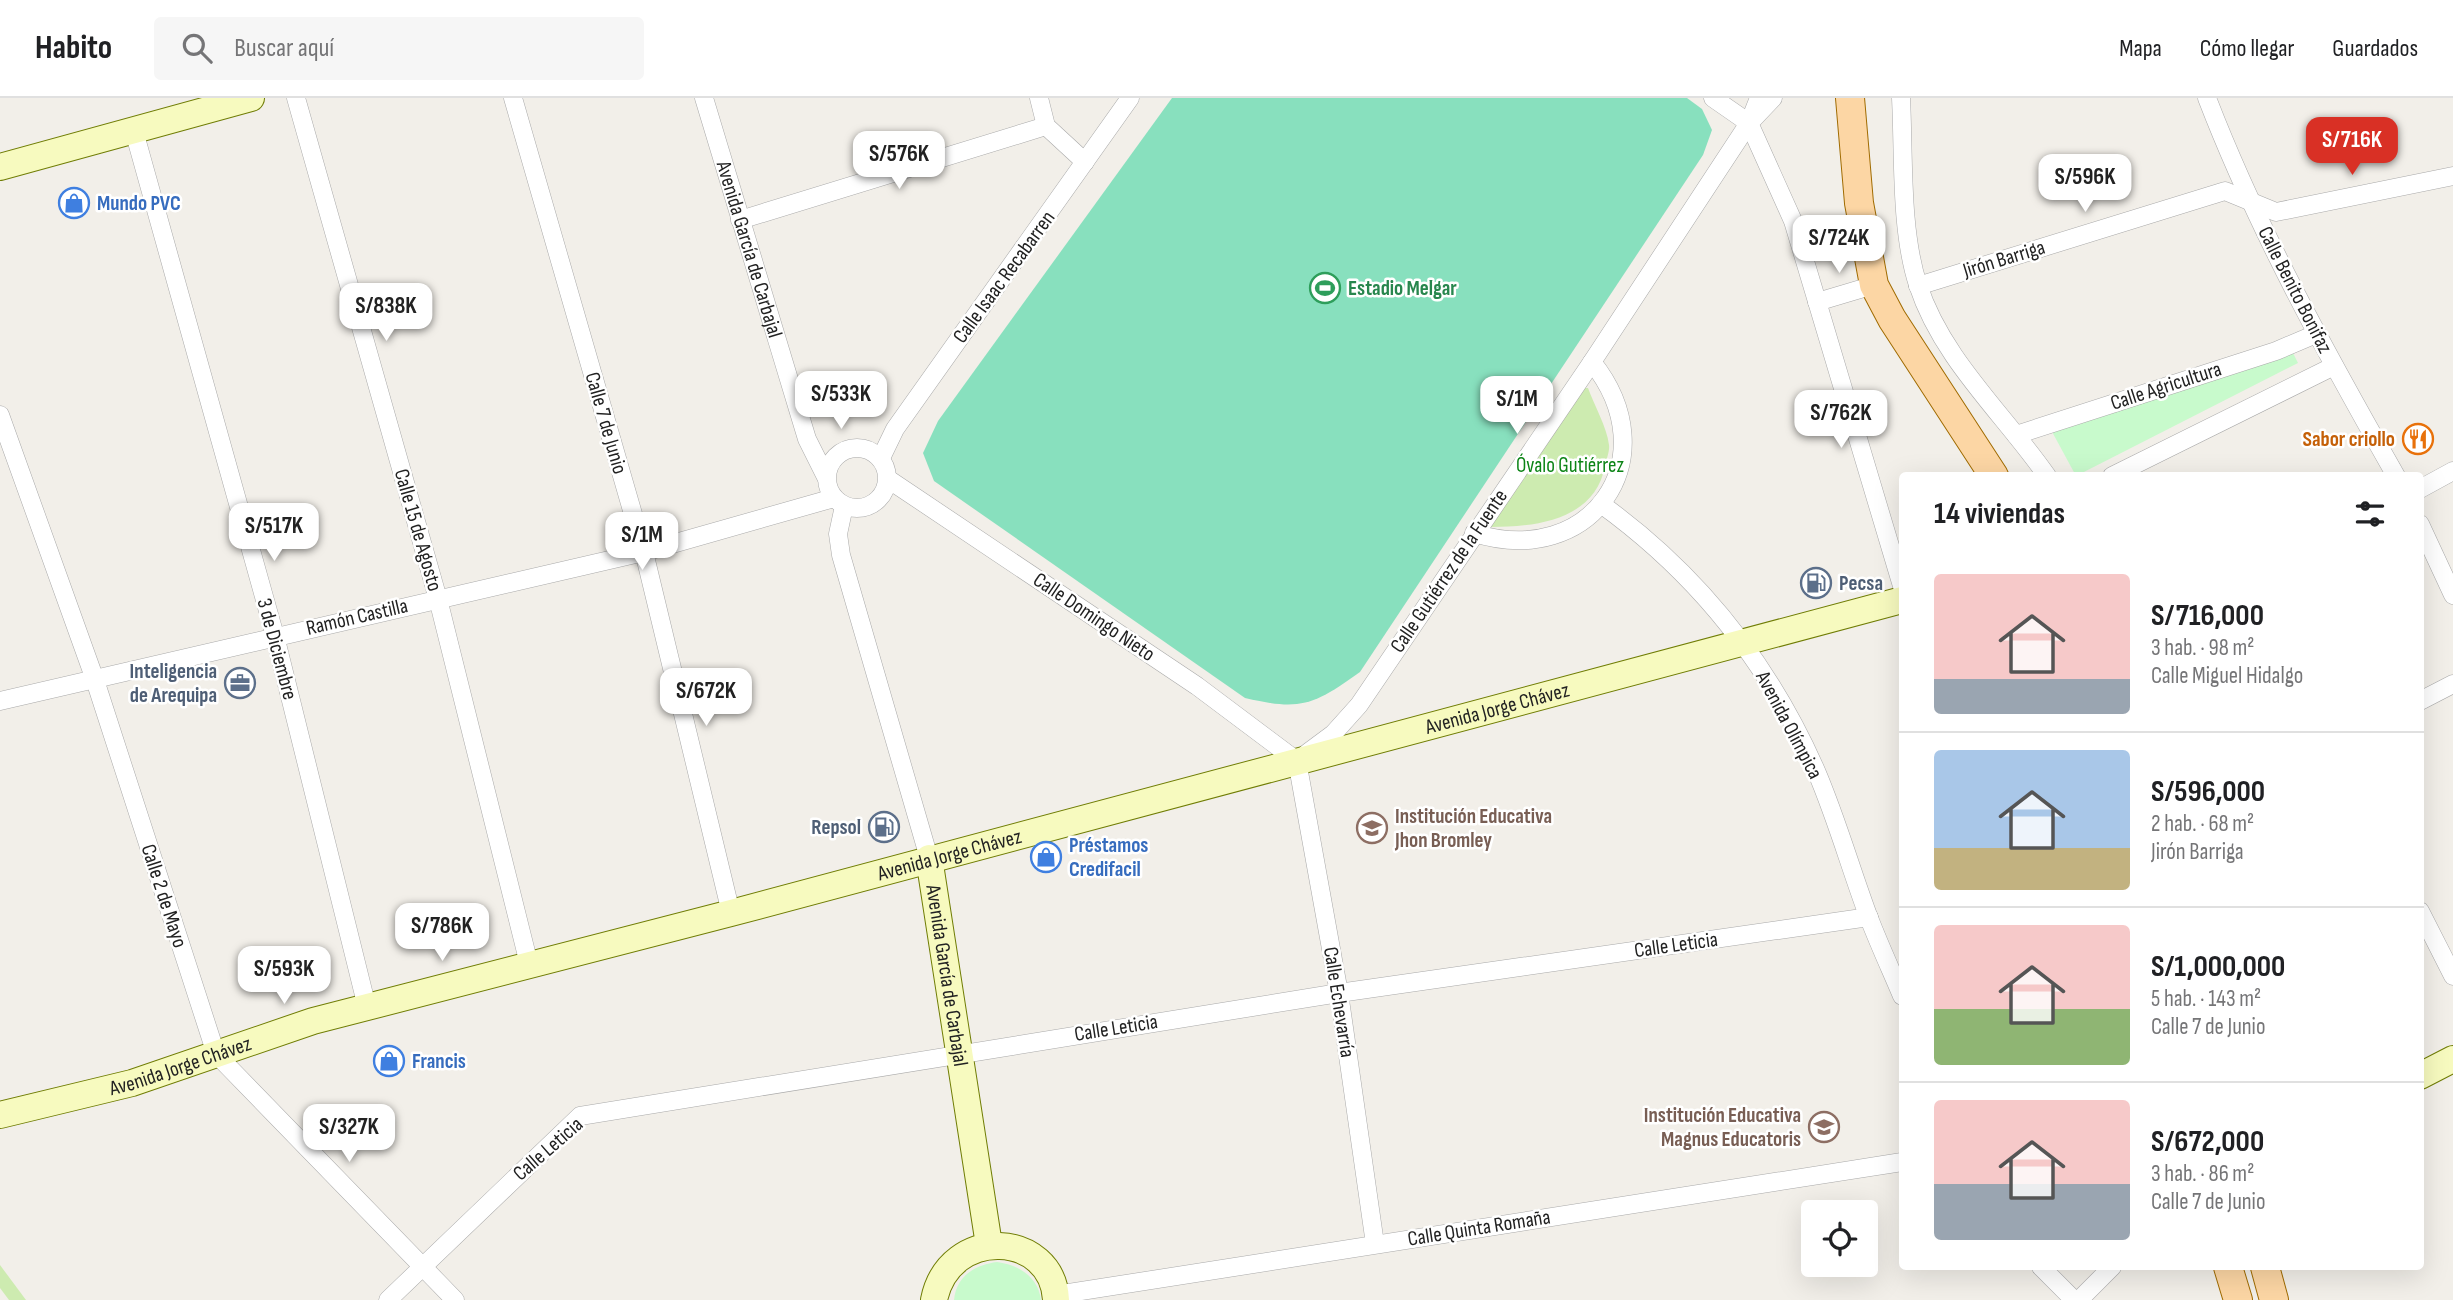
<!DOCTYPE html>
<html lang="es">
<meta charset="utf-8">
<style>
:root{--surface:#fff;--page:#f6f6f6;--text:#202124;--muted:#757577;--line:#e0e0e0;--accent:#d93025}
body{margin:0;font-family:"Sofia Sans Condensed",sans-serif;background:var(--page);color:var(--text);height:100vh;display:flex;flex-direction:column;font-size:26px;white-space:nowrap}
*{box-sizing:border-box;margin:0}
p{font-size:23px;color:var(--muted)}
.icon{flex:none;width:38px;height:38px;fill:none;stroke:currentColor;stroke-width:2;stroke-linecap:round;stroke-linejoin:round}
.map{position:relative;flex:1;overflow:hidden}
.drawer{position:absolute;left:1899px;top:374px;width:525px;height:798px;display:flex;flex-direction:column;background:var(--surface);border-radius:7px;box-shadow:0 7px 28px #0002}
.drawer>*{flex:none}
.tools{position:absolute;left:1801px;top:1102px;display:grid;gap:14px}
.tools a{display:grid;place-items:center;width:77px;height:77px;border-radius:7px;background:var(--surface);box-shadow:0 7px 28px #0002;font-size:35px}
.price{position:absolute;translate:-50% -60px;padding:0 16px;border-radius:14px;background:#fff;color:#222;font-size:23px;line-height:46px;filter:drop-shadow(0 2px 4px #0008)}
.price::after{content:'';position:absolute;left:50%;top:42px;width:21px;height:16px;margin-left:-10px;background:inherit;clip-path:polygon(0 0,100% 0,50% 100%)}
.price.on{background:var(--accent);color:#fff}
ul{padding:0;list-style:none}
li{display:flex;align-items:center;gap:21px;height:175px;padding:0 35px}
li+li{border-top:2px solid var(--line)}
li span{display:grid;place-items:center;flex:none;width:196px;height:140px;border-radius:7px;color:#555}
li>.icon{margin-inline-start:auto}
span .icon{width:84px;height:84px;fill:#fffc;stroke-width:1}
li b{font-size:30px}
h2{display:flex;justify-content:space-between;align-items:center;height:84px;padding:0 35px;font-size:30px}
header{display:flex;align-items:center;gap:42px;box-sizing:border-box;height:98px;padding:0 35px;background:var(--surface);border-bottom:2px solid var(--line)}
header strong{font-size:33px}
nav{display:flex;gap:38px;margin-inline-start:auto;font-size:24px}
.search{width:490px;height:63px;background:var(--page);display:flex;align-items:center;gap:18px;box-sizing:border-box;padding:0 24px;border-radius:7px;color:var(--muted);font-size:26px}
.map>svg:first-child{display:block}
.grass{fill:#cdebb0}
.park{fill:#c8facc}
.pitch{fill:#88e0be}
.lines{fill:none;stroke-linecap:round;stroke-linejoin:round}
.street-casing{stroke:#a9a9a9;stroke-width:19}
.secondary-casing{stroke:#707d05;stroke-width:28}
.primary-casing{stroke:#a06b00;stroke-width:30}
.street{stroke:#fff;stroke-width:18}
.secondary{stroke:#f7fabf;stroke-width:26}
.primary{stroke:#fcd6a4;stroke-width:28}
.labels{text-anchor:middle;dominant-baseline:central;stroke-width:5;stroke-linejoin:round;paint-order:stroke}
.shop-label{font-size:21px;font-weight:bold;fill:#366cbe;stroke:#fff;text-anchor:start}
.street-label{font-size:21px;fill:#222;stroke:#fff}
.leisure-label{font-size:21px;font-weight:bold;fill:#27864d;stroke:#fff;text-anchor:start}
.food-label{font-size:21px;font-weight:bold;fill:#c56008;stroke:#fff;text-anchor:end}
.park-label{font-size:21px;fill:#0c8416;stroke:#fff}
.service-label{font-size:21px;font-weight:bold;fill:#4e5e75;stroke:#fff;text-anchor:end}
.education-label{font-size:21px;font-weight:bold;fill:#785e54;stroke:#fff;text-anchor:start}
</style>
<header>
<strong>Habito</strong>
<div class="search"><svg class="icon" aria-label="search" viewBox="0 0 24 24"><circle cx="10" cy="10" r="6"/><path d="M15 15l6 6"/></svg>Buscar aquí</div>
<nav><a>Mapa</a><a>Cómo llegar</a><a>Guardados</a></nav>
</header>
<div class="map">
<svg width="2453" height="1202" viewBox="0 0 2453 1202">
<rect width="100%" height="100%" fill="#f2efe9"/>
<g class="grass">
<path d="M1581 290H1588C1594 307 1607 329 1609 347 1610 353 1606 362 1605 368 1595 422 1536 429 1491 429L1490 423Z"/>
<polygon points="0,1167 26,1202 9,1202 0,1190"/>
</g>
<g class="park">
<polygon points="2292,253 2298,265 2076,378 2050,330"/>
<path d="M997 1164C1018 1167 1038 1178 1041 1202H954C956 1178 975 1167 997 1164Z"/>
</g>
<path class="pitch" d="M1172 0H1687L1702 11 1712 32 1703 57 1360 574C1314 607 1301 613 1245 600L934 383 923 355 938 323Z"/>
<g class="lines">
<g class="street-casing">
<g id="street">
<polyline points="296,0 438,501 529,866"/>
<polyline points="513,0 644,454 731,815"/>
<path id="s1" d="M704 0 807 341 826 379"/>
<polyline points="1039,0 1046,28 1085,64"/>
<polyline points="1713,0 1749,25 1793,123 1902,488"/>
<path d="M1901 0C1904 58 1900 132 1918 187 1942 261 2004 316 2047 378"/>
<path d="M2207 0C2258 132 2326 255 2396 378"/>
<polyline points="1754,20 1773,0"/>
<polyline points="134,33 275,538 367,909"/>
<polyline points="740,122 1046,28"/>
<polyline points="1918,188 2225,93 2276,114 2453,78"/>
<polyline points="1817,204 1874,187"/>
<polyline points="0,317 94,579 216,956 455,1202"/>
<polyline points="2016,337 2276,253 2316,236"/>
<circle cx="857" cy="380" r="30"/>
<polyline points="881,360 895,331 1130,0"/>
<polyline points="2112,378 2334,268"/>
<polyline points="888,381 1197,588 1297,663"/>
<polyline points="2420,391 2453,373"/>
<path d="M1601 406C1698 476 1769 565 1817 675 1837 722 1851 772 1869 820 1879 846 1891 872 1902 898"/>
<polyline points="844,408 838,436 841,457 929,760"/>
<polyline points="2420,426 2453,497"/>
<path d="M1474 435C1591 472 1669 360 1592 264"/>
<polyline points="0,603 644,454 834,400"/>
<polyline points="2420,603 2453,586"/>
<polyline points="1306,656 1333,636 1359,607 1592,264 1749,25 1759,0"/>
<polyline points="1297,663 1339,895 1375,1146"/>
<polyline points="2420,813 2453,878"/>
<polyline points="2041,1169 2074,1202"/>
<polyline points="1056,1197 1902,1064"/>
<polyline points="388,1202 580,1018 1339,895 1869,819"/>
<polyline points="2079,1202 2112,1169"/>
</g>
</g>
<g class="secondary-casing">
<g id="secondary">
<polyline points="0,69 251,0"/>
<path id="s2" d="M929 760 989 1147"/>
<polyline points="2420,978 2453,961"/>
<path id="s3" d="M0 1017 132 985 313 923 731 815 1902 502"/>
<path d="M934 1202C949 1127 1053 1133 1056 1202"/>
</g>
</g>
<g class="primary-casing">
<g id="primary">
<polyline points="1850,0 1859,105 1874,187 1892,221 1994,378"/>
<polyline points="2228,1169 2238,1202"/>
<polyline points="2265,1169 2274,1202"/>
</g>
</g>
<use href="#street" class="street"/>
<use href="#secondary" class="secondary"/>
<use href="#primary" class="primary"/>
</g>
<defs>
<g id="shop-ring" transform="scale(1.575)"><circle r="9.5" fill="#fff" stroke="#3f7fe0" stroke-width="1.5"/><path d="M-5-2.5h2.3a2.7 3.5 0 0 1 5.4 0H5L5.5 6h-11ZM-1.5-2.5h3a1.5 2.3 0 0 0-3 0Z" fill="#3f7fe0"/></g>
<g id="stadium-ring" transform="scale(1.575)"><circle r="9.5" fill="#fff" stroke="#2e9e5b" stroke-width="1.5"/><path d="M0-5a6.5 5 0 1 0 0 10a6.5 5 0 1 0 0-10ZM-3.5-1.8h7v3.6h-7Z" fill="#2e9e5b"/></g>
<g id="restaurant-ring" transform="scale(1.575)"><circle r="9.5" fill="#fff" stroke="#e8710a" stroke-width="1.5"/><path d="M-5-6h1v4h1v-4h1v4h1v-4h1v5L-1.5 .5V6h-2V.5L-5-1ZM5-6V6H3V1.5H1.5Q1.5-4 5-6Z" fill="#e8710a"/></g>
<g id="fuel-ring" transform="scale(1.575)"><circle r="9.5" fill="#fff" stroke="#5c6f8a" stroke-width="1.5"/><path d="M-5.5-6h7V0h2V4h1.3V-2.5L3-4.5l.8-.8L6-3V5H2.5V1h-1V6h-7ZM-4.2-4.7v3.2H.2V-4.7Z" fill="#5c6f8a"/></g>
<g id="office-ring" transform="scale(1.575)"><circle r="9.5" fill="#fff" stroke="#5c6f8a" stroke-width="1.5"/><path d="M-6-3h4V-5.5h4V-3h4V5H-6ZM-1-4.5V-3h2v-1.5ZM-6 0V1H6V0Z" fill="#5c6f8a"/></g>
<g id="school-ring" transform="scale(1.575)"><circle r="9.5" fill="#fff" stroke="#8d6e63" stroke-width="1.5"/><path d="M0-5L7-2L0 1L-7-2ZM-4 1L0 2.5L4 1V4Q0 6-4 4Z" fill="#8d6e63"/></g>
</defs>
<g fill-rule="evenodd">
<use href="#shop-ring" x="74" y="105"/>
<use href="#stadium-ring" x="1325" y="190"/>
<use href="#restaurant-ring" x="2418" y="341"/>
<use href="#fuel-ring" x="1816" y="485"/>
<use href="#office-ring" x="240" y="585"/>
<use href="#fuel-ring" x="884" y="729"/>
<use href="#school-ring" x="1372" y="730"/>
<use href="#shop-ring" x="1046" y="759"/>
<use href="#shop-ring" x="389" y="963"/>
<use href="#school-ring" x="1824" y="1029"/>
</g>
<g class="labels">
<g class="shop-label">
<text x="97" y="105">Mundo PVC</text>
<text x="1069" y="747">Préstamos<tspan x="1069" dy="24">Credifacil</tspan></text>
<text x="412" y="963">Francis</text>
</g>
<g class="street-label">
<text stroke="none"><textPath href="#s1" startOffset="158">Avenida García de Carbajal</textPath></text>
<text transform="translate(2004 161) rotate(-17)">Jirón Barriga</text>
<text transform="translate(1004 179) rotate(-54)">Calle Isaac Recabarren</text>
<text transform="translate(2295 192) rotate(63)">Calle Benito Bonifaz</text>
<text transform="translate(2166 288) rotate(-18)">Calle Agricultura</text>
<text transform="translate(606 325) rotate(74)">Calle 7 de Junio</text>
<text transform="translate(418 432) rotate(74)">Calle 15 de Agosto</text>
<text transform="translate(1449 473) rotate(-56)">Calle Gutiérrez de la Fuente</text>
<text transform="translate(357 519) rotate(-13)">Ramón Castilla</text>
<text transform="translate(1094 519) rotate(34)">Calle Domingo Nieto</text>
<text transform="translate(277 551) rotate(75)">3 de Diciembre</text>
<text stroke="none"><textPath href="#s3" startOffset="1552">Avenida Jorge Chávez</textPath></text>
<text transform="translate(1789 627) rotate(62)">Avenida Olímpica</text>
<text stroke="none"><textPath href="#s3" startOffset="985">Avenida Jorge Chávez</textPath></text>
<text transform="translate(164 798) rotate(72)">Calle 2 de Mayo</text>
<text transform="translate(1676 847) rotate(-8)">Calle Leticia</text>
<text stroke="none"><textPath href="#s2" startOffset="119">Avenida García de Carbajal</textPath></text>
<text transform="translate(1339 904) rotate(81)">Calle Echevarría</text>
<text transform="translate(1116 930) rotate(-9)">Calle Leticia</text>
<text stroke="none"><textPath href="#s3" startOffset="187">Avenida Jorge Chávez</textPath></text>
<text transform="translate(548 1051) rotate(-41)">Calle Leticia</text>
<text transform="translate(1479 1130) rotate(-9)">Calle Quinta Romaña</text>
</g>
<g class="leisure-label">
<text x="1348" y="190">Estadio Melgar</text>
</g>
<g class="food-label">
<text x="2395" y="341">Sabor criollo</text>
</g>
<g class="park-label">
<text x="1570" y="367">Óvalo Gutiérrez</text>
</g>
<g class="service-label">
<text x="1839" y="485" text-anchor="start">Pecsa</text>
<text x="217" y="573">Inteligencia<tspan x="217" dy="24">de Arequipa</tspan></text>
<text x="861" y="729">Repsol</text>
</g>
<g class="education-label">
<text x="1395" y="718">Institución Educativa<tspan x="1395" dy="24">Jhon Bromley</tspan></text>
<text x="1801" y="1017" text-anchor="end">Institución Educativa<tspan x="1801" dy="24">Magnus Educatoris</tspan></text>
</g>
</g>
</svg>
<div class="tools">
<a><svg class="icon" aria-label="locate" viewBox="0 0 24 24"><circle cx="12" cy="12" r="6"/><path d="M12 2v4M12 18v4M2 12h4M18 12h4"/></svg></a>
</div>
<b class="price on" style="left:2352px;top:79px">S/716K</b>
<b class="price" style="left:899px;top:93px">S/576K</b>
<b class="price" style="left:2085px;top:116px">S/596K</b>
<b class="price" style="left:1839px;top:177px">S/724K</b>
<b class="price" style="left:386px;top:245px">S/838K</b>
<b class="price" style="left:841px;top:333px">S/533K</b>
<b class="price" style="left:1517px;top:338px">S/1M</b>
<b class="price" style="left:1841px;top:352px">S/762K</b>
<b class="price" style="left:274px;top:465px">S/517K</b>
<b class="price" style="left:642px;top:474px">S/1M</b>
<b class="price" style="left:706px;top:630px">S/672K</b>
<b class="price" style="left:442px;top:865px">S/786K</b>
<b class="price" style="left:284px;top:908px">S/593K</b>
<b class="price" style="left:349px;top:1066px">S/327K</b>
<section class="drawer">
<h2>14 viviendas<svg class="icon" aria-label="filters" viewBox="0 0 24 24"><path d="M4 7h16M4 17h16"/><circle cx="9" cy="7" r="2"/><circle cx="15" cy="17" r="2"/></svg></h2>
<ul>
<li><span style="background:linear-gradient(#f6c9c9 75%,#9aa5b1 0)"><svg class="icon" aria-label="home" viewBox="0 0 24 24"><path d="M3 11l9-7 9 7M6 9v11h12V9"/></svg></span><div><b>S/716,000</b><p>3 hab. · 98 m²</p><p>Calle Miguel Hidalgo</p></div></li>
<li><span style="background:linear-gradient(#a9c7e8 70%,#c2b280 0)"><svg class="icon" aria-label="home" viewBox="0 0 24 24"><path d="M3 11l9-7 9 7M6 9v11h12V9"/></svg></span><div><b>S/596,000</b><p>2 hab. · 68 m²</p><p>Jirón Barriga</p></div></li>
<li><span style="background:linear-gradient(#f6c9c9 60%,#8fb573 0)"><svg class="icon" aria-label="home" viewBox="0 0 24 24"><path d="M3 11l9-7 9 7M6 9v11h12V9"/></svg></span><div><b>S/1,000,000</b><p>5 hab. · 143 m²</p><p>Calle 7 de Junio</p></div></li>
<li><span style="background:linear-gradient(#f6c9c9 60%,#9aa5b1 0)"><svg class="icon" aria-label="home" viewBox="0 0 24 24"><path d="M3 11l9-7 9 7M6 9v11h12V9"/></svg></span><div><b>S/672,000</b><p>3 hab. · 86 m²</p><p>Calle 7 de Junio</p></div></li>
</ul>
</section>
</div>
